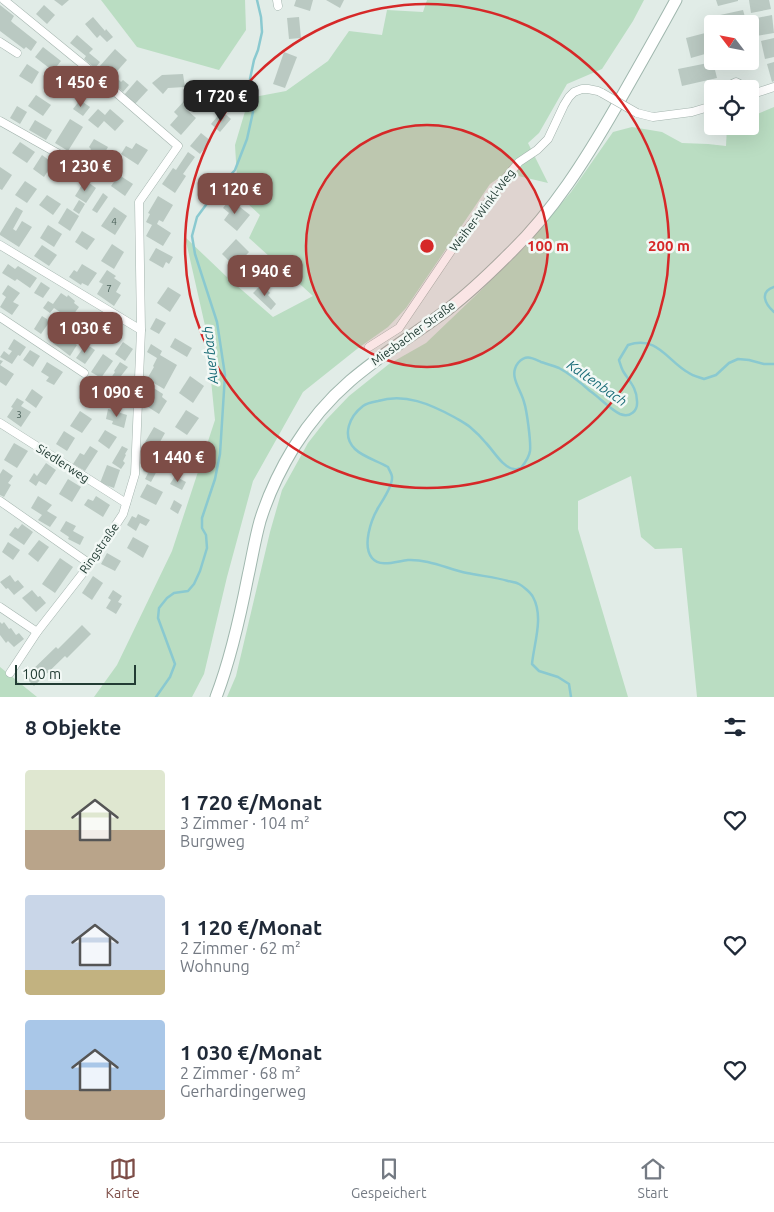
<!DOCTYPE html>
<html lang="de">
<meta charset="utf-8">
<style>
:root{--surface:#fff;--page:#f6f6f7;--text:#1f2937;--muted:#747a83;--line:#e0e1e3;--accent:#7d4d47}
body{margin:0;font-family:Ubuntu,sans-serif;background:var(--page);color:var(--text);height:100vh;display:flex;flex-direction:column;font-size:19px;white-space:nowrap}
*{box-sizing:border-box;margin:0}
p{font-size:16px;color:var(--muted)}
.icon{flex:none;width:28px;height:28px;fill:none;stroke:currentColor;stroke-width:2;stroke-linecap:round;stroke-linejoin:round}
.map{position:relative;height:697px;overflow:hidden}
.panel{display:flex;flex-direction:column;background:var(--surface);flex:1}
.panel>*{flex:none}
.needle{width:32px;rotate:302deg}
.tools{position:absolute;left:704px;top:15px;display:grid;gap:10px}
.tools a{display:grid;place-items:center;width:55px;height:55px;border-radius:5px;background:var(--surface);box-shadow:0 5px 20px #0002;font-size:25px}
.scale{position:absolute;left:15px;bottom:12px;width:121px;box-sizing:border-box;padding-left:5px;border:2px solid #223c34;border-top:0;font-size:14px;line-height:18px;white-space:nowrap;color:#223c34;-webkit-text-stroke:4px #f2f8f5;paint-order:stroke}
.price{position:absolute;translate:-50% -42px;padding:0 11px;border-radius:10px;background:var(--accent);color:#fff;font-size:16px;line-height:32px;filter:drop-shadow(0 1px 2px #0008)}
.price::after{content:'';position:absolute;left:50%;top:30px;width:15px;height:11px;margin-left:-8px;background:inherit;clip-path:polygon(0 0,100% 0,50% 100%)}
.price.on{background:#222;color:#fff}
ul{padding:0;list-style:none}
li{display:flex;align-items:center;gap:15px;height:125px;padding:0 25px}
li span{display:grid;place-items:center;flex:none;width:140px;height:100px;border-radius:5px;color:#555}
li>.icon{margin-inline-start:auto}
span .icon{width:60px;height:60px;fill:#fffc;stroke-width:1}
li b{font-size:21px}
h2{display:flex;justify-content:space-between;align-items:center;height:60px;padding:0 25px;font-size:21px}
.tab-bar{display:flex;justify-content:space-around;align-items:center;height:70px;border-top:1px solid var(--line);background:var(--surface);font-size:14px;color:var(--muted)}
.tab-bar a{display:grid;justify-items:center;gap:2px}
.tab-bar .on{color:var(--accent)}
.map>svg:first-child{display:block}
.green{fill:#baddc2}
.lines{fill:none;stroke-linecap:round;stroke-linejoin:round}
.stream{stroke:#8ac9d0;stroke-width:2.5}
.building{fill:#bac9c2}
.minor-casing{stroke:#a4b4ae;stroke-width:9}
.secondary-casing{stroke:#a0b7ae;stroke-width:13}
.minor{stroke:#fff;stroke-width:8}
.secondary{stroke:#fff;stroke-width:11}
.minor-bridge-casing{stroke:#a4b4ae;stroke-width:9;stroke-linecap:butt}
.minor-bridge{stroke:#fff;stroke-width:8}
.ring{fill:none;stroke:#d62828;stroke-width:2.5}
.labels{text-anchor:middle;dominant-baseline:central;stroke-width:5;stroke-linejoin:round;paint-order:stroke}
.number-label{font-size:10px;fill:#485f58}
.street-label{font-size:12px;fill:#223c34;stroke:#f2f8f5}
.water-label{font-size:14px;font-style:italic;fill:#1c6d78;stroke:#f2f8f5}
.centre{fill:#d62828;stroke:#f2f8f5;stroke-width:2.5}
.ring-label{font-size:15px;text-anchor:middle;font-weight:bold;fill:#d62828;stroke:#f2f8f5;stroke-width:5;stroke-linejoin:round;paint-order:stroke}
</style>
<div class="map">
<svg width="774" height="697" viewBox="0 0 774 697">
<rect width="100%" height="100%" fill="#e1ece7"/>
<g class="green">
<polygon points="101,0 245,0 246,30 219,70 137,47"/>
<polygon points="427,0 644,0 633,21 602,69 567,84 539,133 528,143 548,183 506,173 490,184 406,308 388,327 357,349 303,392 253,481 227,577 204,674 192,697 94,697 117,665 172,551 215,420 206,330 185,237 228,278 273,317 313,296 249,238 260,215 238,195 235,145 249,98 286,91 328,61 349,31 382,35 387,10 423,12"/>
<polygon points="774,107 774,697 697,697 682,548 655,549 641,537 631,476 578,501 578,529 628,697 227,697 236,676 270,532 282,490 308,443 326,420 349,396 389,364 426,343 474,297 525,247 571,192 613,132 632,127 662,132 682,143 708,144 726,146 727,126 750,126 750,117"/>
<polygon points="0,667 37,697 0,697"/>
</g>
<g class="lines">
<g class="stream">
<path d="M774 287C759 292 765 304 774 312"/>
<polyline points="156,697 170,677 175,664 158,618 159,608 167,598 174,593 188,591 194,584 200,571 207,548 206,535 202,528 202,518 215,479 220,454 225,375 217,322 195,254 192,236 197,217 217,190 235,170 247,139 253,112 250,79 254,60 258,50 262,32 261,17 257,0"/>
<path d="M571 697 569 684 558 677 539 671 532 664C534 643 544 617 533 597 531 593 523 586 519 584 516 582 512 582 508 581 495 577 481 576 467 573 448 569 428 559 408 560 397 561 380 568 372 558 362 546 371 520 378 508 382 501 393 486 392 477 392 474 389 470 388 467 378 461 363 457 355 449 341 435 350 416 363 406 367 403 373 402 378 401 405 393 430 404 454 417 459 420 465 423 470 427 476 432 481 437 486 443 493 450 503 468 514 469 516 470 519 468 521 468 525 463 529 458 530 451 531 442 527 411 524 402 521 389 508 376 518 363 526 354 532 358 541 362 547 364 554 366 559 368 570 374 581 383 590 391 599 397 611 410 620 414 630 418 638 411 637 401 637 388 629 381 623 371 621 367 620 363 619 360L628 345C658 335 667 361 689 373 693 376 699 377 704 379L716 375 729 363 738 359 749 360 764 364H774"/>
</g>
</g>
<g class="building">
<polygon points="54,0 69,0 62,6"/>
<polygon points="296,0 313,0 310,11 294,6"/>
<polygon points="326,0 344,0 340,8"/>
<polygon points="716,0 738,0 738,1 718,6"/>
<polygon points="749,0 769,0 771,9 751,13"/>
<polygon points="0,5 14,16 11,21 13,23 37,42 31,51 26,47 24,49 0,31"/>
<polygon points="44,5 55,15 47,24 36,14"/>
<polygon points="743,10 747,24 722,24 720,15"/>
<polygon points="772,15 774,33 756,36 752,19"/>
<polygon points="93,17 105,31 106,29 113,37 107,42 100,35 97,38 85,24"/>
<polygon points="299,17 301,38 289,39 287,18"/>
<polygon points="709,32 712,45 712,52 691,58 686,38"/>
<polygon points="77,35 93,49 89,53 100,62 95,68 84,59 86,56 70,43"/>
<polygon points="774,38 774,57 765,59 761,41"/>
<polygon points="43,47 61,61 53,71 35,57"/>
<polygon points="115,49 127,60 112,77 99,67"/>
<polygon points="284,52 297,57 285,88 273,84"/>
<polygon points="713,62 717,78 682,86 678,69"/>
<polygon points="774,62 774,81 772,82 767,64"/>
<polygon points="27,64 39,72 32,84 19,76"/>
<polygon points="183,74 185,87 168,88 163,94 152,83 162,75"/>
<polygon points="115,76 121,82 123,80 129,85 123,92 111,81"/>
<polygon points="72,77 81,84 72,94 64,87"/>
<polygon points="137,80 148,90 135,104 124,95"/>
<polygon points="203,80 215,91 205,101 203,99 197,104 188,95"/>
<polygon points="36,95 51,105 43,116 28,106"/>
<polygon points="80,100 90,107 83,116 73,109"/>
<polygon points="184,101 190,106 186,109 196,118 181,135 170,125 178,116 174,112"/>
<polygon points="17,106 27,112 20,124 10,118"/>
<polygon points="98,109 105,115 110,109 124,121 115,131 104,121 98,128 88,120"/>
<polygon points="222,111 231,119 220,132 211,124"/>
<polygon points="70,119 83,127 68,151 55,143"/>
<polygon points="35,120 52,130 46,140 29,130"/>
<polygon points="201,133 211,141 200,154 190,146"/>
<polygon points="94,139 108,147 103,156 105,158 99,166 102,168 95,178 86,172 90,165 88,164 90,161 86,158 91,149 89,147"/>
<polygon points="20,142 35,152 27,163 12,153"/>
<polygon points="136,143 148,150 138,165 121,154 126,146 132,149"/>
<polygon points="188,152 195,157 183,174 186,176 175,193 162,184 173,168 176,170"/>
<polygon points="42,155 53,163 44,177 33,169"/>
<polygon points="0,167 12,175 2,190 0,189"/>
<polygon points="119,175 133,184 125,196 111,186"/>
<polygon points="85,180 96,188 86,203 75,196"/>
<polygon points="25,181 37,189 27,203 15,195"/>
<polygon points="103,193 108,197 97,213 92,210"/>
<polygon points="47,195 61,204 53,215 39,205"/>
<polygon points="158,196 173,205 163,222 159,220 157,224 171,233 163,246 146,236 152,225 146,222 150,214 148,213"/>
<polygon points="230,199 250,215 237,231 224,220 229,213 223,208"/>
<polygon points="79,200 85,204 79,214 73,210"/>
<polygon points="16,207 23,211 13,229 16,231 22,221 32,227 19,247 0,235 0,233"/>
<polygon points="114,207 127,216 115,235 101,226"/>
<polygon points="67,208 79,216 70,231 58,223"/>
<polygon points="48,225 62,234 54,247 40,238"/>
<polygon points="82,231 95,239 87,250 75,242"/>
<polygon points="236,239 249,252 235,267 222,254"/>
<polygon points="112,244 124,252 114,269 101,261"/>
<polygon points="42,245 57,255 49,266 34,256"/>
<polygon points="156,248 173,257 169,264 166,262 163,268 149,260"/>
<polygon points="8,264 15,269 18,266 37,278 30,288 17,279 15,281 2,273"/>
<polygon points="82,264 97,273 88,286 82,283 81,285 69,277 74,270 77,272"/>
<polygon points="107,270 116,276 114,278 121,283 116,292 121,295 114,306 97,294 103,284 99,282"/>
<polygon points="41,282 50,288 43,298 34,293"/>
<polygon points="262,284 270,293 268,295 276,304 271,310 253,293"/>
<polygon points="8,285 20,293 13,302 19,305 12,315 0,307 6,297 2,294"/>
<polygon points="168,287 181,295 170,312 157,303"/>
<polygon points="61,293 67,297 68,295 75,301 74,303 79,307 70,319 54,308 50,313 43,308 48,301 53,304"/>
<polygon points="42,316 50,321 41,334 34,329"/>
<polygon points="88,318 102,326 95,338 81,329"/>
<polygon points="156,318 166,323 159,334 150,329"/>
<polygon points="60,333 77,345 70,356 53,343"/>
<polygon points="175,338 192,348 187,357 170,347"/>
<polygon points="14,339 26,347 20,356 18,355 12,364 0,357 4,351 9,355 12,351 8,349"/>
<polygon points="123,342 133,349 125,361 115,354"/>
<polygon points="86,344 95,350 85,364 76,358"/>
<polygon points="151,344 162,351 160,355 177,365 164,389 147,379 154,367 153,366 157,358 147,352"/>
<polygon points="30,350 40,356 33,367 23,360"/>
<polygon points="103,354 113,361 101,378 91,372"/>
<polygon points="0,360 3,361 0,365 14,374 6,386 0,382"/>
<polygon points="47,362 63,372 54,385 46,381 49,377 41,372"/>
<polygon points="120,362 128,367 121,376 129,382 120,394 106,385 115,372 114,371"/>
<polygon points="190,376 204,386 193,403 179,393"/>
<polygon points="152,387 163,394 162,397 167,401 159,414 148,407 153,399 146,395"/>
<polygon points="32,389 43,397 36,408 25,400"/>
<polygon points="17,398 24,402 21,406 31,412 21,427 7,417 13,408 11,407"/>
<polygon points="108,409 127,415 124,428 112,424 113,421 106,419"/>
<polygon points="186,410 199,418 187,435 175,427"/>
<polygon points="80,411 92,419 82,433 70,426"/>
<polygon points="154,427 165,433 155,451 153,450 150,455 141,449"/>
<polygon points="105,430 117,437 109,449 98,441"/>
<polygon points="64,431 75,438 67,451 56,444"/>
<polygon points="14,443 28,451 17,468 4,460"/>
<polygon points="90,446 98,451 85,471 73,464 80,453 84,455"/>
<polygon points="122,446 128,449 125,454 126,455 123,461 125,463 121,469 112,463"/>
<polygon points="182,446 193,453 182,470 167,461 173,452 177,455"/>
<polygon points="149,461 159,467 151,482 145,479 148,473 143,471"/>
<polygon points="46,463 56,470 46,485 39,481 36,486 29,481 34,473 37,476"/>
<polygon points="107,465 120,470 114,488 100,483"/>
<polygon points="3,469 13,476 8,483 11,485 4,497 0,495 0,474"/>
<polygon points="175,476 186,482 182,490 170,484"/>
<polygon points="68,479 81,487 72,502 59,494"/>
<polygon points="147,484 163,492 156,505 140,497"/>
<polygon points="38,496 52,505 47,511 57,517 50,527 38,520 42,515 31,508"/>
<polygon points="96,496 110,505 103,517 84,505 88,499 93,501"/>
<polygon points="174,500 182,505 178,514 170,509"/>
<polygon points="138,514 150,520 146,526 140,523 136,531 127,525 132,516 136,518"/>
<polygon points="66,521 76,526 73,531 84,537 80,545 68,539 69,537 60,531"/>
<polygon points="22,524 33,532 24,545 9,535 15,527 18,529"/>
<polygon points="133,537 149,546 143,558 127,548"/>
<polygon points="39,540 49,547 38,562 28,554"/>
<polygon points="8,542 20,550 13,560 2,552"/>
<polygon points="107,553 121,561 115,571 101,564"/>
<polygon points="60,558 73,567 55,593 42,584"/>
<polygon points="10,575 15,582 18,580 24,587 14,595 8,588 6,589 0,582"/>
<polygon points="93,576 103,583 92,600 82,593"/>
<polygon points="32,590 38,597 40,596 46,603 36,612 22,598"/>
<polygon points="113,590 122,596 118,602 122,604 116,614 106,608 111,600 108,598"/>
<polygon points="0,622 2,624 4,622 9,629 11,628 16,635 19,633 24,639 14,647 8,641 6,643 0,635"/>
<polygon points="82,625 91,634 67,658 65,656 34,686 25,677 56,647 58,649"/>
</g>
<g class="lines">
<g class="minor-casing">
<g id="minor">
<polyline points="4,0 97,76 178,146 139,202 141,330 135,474 123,514 90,564 37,632 10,673"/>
<polyline points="277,0 278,6"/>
<polyline points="0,42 17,53"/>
<polyline points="729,89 730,85 736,82 749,89"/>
<polyline points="750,95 774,87"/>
<polyline points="637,113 653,117 692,112 712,106"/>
<polyline points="0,121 66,158"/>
<circle cx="70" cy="166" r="9"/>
<polyline points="0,245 141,330"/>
<polyline points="0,317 84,373"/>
<polyline points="369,347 399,328 451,251 505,179 519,162 537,150 548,139 564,105 569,97 574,92 582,89 588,89 598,91 602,93"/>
<polyline points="0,423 126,503"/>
<polyline points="0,501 90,564"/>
<polyline points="0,607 37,632"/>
</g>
</g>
<g class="secondary-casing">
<path id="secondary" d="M216 697C231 658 240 617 248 576 252 558 255 539 260 521 268 495 280 470 294 447 309 423 328 400 350 381 380 355 415 334 447 310 469 293 489 274 508 255 553 212 586 159 617 105 637 70 657 35 676 0"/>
</g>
<use href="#minor" class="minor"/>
<use href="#secondary" class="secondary"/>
<g class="minor-bridge-casing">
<polyline id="minor-bridge" points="602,93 637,113"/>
</g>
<use href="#minor-bridge" class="minor-bridge"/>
</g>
<circle cx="427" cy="246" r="121" fill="#d62828" fill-opacity=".12"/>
<g class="ring">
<circle cx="427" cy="246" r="121"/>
<circle cx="427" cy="246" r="242"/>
</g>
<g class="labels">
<g class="number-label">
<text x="114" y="221">4</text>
<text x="109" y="288">7</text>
<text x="19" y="414">3</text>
</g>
<g class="street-label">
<text transform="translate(482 210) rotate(-53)">Weiher-Winkl-Weg</text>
<text transform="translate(413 333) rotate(-36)">Miesbacher Straße</text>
<text transform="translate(63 463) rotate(33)">Siedlerweg</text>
<text transform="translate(99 548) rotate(-55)">Ringstraße</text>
</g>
<g class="water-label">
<text transform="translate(210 355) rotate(-96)">Auerbach</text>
<text transform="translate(597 383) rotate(35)">Kaltenbach</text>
</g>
</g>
<circle cx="427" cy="246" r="8" class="centre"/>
<g class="ring-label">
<text x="548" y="251">100 m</text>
<text x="669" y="251">200 m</text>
</g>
</svg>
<div class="tools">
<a><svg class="needle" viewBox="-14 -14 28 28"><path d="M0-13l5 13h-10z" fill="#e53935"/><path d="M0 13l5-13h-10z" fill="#747a83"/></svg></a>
<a><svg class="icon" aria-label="locate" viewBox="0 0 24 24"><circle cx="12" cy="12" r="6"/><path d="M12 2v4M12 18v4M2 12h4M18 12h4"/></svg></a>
</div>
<div class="scale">100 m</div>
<b class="price" style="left:81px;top:108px">1 450 €</b>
<b class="price on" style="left:221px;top:122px">1 720 €</b>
<b class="price" style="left:85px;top:192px">1 230 €</b>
<b class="price" style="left:235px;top:215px">1 120 €</b>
<b class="price" style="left:265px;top:297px">1 940 €</b>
<b class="price" style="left:85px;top:354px">1 030 €</b>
<b class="price" style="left:117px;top:418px">1 090 €</b>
<b class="price" style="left:178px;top:483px">1 440 €</b>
</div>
<section class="panel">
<h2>8 Objekte<svg class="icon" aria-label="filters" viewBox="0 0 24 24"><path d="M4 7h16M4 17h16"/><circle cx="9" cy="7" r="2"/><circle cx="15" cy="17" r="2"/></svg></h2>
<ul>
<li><span style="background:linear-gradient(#dfe7d0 60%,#b9a48a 0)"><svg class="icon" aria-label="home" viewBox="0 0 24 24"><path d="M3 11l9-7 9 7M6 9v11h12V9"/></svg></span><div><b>1 720 €/Monat</b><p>3 Zimmer · 104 m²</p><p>Burgweg</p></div><svg class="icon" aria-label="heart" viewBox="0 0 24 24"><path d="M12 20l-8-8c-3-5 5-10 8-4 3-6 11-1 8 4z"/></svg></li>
<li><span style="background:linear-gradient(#c9d6e8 75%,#c2b280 0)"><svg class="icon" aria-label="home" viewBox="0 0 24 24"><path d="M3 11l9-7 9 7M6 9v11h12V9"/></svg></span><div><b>1 120 €/Monat</b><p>2 Zimmer · 62 m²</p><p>Wohnung</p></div><svg class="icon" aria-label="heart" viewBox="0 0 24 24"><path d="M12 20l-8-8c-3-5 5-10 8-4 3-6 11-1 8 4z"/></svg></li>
<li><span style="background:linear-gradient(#a9c7e8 70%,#b9a48a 0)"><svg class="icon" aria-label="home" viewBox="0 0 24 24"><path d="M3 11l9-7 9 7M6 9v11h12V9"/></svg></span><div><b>1 030 €/Monat</b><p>2 Zimmer · 68 m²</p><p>Gerhardingerweg</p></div><svg class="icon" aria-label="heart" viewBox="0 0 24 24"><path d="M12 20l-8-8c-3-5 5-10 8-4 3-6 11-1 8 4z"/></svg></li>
</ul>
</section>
<nav class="tab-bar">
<a class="on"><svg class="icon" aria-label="map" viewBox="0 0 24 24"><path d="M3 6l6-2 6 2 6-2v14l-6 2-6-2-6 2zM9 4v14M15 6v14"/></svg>Karte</a>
<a><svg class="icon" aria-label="saved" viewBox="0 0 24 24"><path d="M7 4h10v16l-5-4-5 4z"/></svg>Gespeichert</a>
<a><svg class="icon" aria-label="home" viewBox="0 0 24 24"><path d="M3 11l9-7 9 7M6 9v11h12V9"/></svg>Start</a>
</nav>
